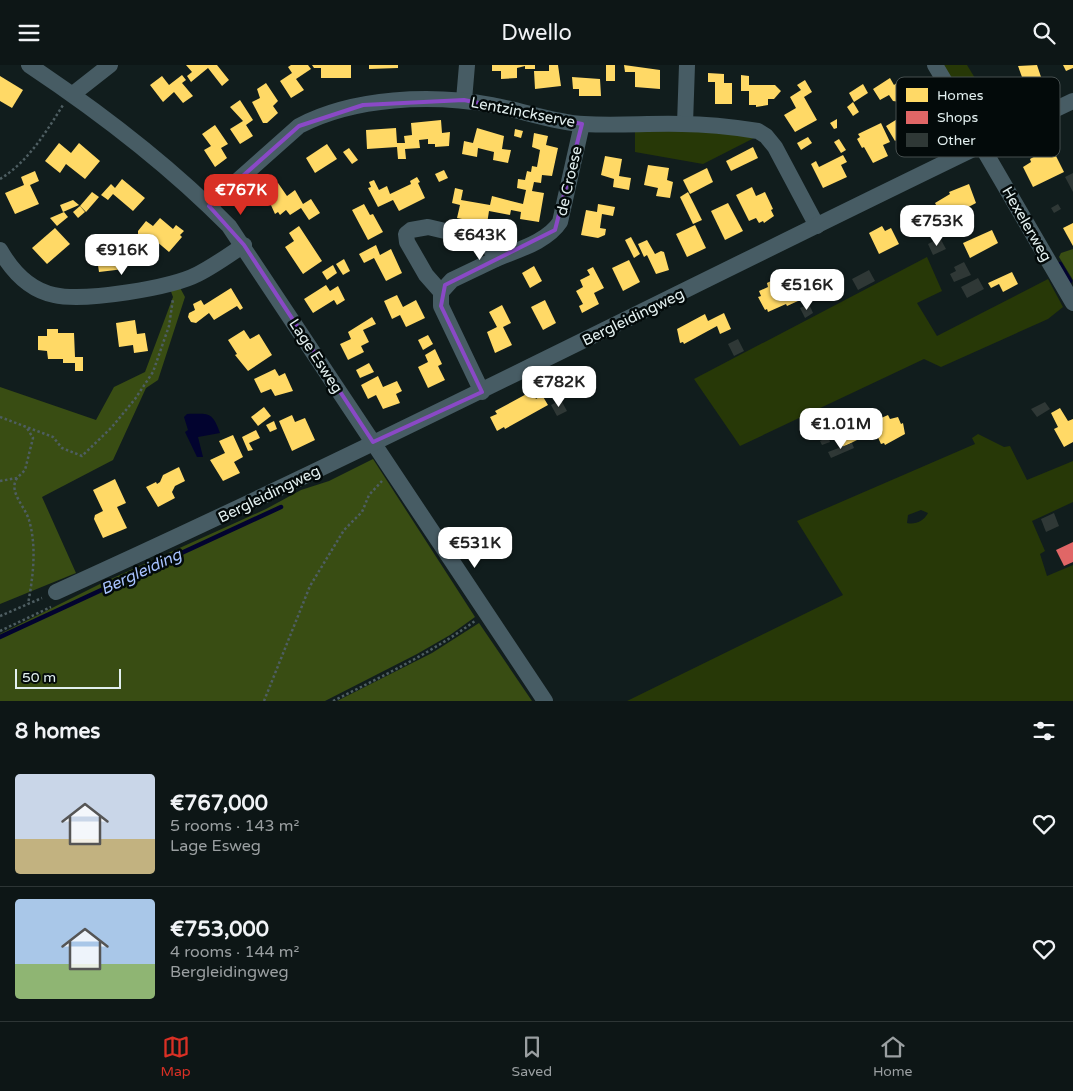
<!DOCTYPE html>
<meta charset="utf-8">
<style>
:root{--surface:#0d1616;--page:#161f1f;--text:#f1f3f6;--muted:#9a9fa1;--line:#2d3535;--accent:#d93025}
body{margin:0;font-family:"Varela Round",sans-serif;background:var(--page);color:var(--text);height:100vh;display:flex;flex-direction:column;font-size:19px;white-space:nowrap}
*{box-sizing:border-box;margin:0}
p{font-size:16px;color:var(--muted)}
.icon{flex:none;width:28px;height:28px;fill:none;stroke:currentColor;stroke-width:2;stroke-linecap:round;stroke-linejoin:round}
.map{position:relative;height:636px;overflow:hidden}
.details{display:flex;flex-direction:column;background:var(--surface);flex:1}
.details>*{flex:none}
.scale{position:absolute;left:15px;bottom:12px;width:106px;box-sizing:border-box;padding-left:5px;border:2px solid #e2efef;border-top:0;font-size:14px;line-height:18px;white-space:nowrap;color:#e2efef;-webkit-text-stroke:4px #030a0a;paint-order:stroke}
.price{position:absolute;translate:-50% -42px;padding:0 11px;border-radius:10px;background:#fff;color:#222;font-size:16px;line-height:32px;filter:drop-shadow(0 1px 2px #0008)}
.price::after{content:'';position:absolute;left:50%;top:30px;width:15px;height:11px;margin-left:-8px;background:inherit;clip-path:polygon(0 0,100% 0,50% 100%)}
.price.active{background:var(--accent);color:#fff}
ul{padding:0;list-style:none}
li{display:flex;align-items:center;gap:15px;height:125px;padding:0 15px}
li+li{border-top:1px solid var(--line)}
li span{display:grid;place-items:center;flex:none;width:140px;height:100px;border-radius:5px;color:#555}
li>.icon{margin-inline-start:auto}
span .icon{width:60px;height:60px;fill:#fffc;stroke-width:1}
li b{font-size:21px}
h2{display:flex;justify-content:space-between;align-items:center;height:60px;padding:0 15px;font-size:21px}
header{display:flex;justify-content:space-between;align-items:center;height:65px;padding:0 15px;background:var(--surface);font-size:22px;font-weight:600}
.menu{display:flex;justify-content:space-around;align-items:center;height:70px;border-top:1px solid var(--line);background:var(--surface);font-size:14px;color:var(--muted)}
.menu a{display:grid;justify-items:center;gap:2px}
.menu .active{color:var(--accent)}
.map>svg:first-child{display:block}
.green{fill:#273807;fill-rule:evenodd}
.forest{fill:#394d13}
.water{fill:#02032f}
.homes{fill:#ffd966}
.shops{fill:#e06666}
.lines{fill:none;stroke-linecap:round;stroke-linejoin:round}
.stream{stroke:#02032f;stroke-width:4.5}
.building{fill:#2f3836}
.path{stroke:#4e5e62;stroke-width:2.5;stroke-dasharray:2.5 2.5;stroke-linecap:butt}
.minor{stroke:#475c64;stroke-width:16}
.marked{fill:none;stroke:#8a49c6;stroke-width:4;stroke-linejoin:round}
.labels{text-anchor:middle;dominant-baseline:central;stroke-width:5;stroke-linejoin:round;paint-order:stroke}
.street-label{font-size:15px;fill:#e2efef;stroke:#030a0a}
.water-label{font-size:16px;font-style:italic;fill:#a7c2fe;stroke:#030a0a}
.key{fill:#030a0a;stroke:#464f4f;stroke-width:1}
.key-label{font-size:14px;fill:#e2efef}
</style>
<header><svg class="icon" aria-label="menu" viewBox="0 0 24 24"><path d="M4 6h16M4 12h16M4 18h16"/></svg>Dwello<svg class="icon" aria-label="search" viewBox="0 0 24 24"><circle cx="10" cy="10" r="6"/><path d="M15 15l6 6"/></svg></header>
<div class="map">
<svg width="1073" height="636" viewBox="0 0 1073 636">
<rect width="100%" height="100%" fill="#111d1d"/>
<g class="green">
<polygon points="939,0 967,0 998,51 994,54 972,17 967,20 963,14 952,21"/>
<polygon points="663,64 758,71 703,99 635,87 635,65"/>
<polygon points="927,192 942,226 917,238 937,271 1048,214 1063,242 1048,254 941,302 924,294 740,381 694,314"/>
<path d="M978 369 1004 382 1010 381 1027 415 1073 396V437L1032 456 1045 486 1040 489 1047 511 1073 500V636H627L843 530 797 456 975 379 972 373ZM921 445 928 448C924 456 915 460 907 458L908 450Z"/>
</g>
<g class="forest">
<polygon points="1073,184 1073,215 1059,192 1061,188"/>
<polygon points="178,219 185,232 158,315 146,323 113,395 42,432 76,508 0,539 0,322 96,355 114,322 145,307 173,232 169,221"/>
<polygon points="373,394 475,552 450,570 417,589 325,636 0,636 0,569 102,518 266,444 301,425 329,416"/>
<polygon points="479,558 532,636 337,636 432,588"/>
</g>
<path class="water" d="M187 349C209 349 212 346 220 368L198 372 203 392H197L185 367 188 365 184 352Z"/>
<g class="homes">
<polygon points="186,0 217,0 229,15 222,21 208,3 191,17 187,11 192,7"/>
<polygon points="291,0 308,0 311,4 296,14 304,25 291,33 280,16 292,8 288,2"/>
<polygon points="312,0 351,0 351,13 321,13 321,3 314,3"/>
<polygon points="369,0 398,0 398,3 369,4"/>
<polygon points="492,0 535,0 535,4 525,4 525,1 517,3 517,13 501,14 501,6 492,6"/>
<polygon points="549,0 558,0 561,21 535,24 534,6 549,6"/>
<rect x="606" y="0" width="9" height="16"/>
<polygon points="624,0 660,5 660,24 635,22 635,7 625,7"/>
<polygon points="1037,0 1043,18 1027,26 1018,1"/>
<polygon points="1063,0 1073,0 1073,3 1066,6"/>
<polygon points="708,8 724,9 724,18 732,18 732,39 715,39 715,17 708,17"/>
<polygon points="182,10 186,15 182,18 193,31 183,38 174,27 163,37 150,20 162,11 169,20"/>
<polygon points="741,10 749,11 749,20 775,20 781,26 774,34 768,34 768,40 756,42 756,40 749,40 749,26 741,26"/>
<polygon points="0,11 23,25 12,43 0,36"/>
<polygon points="572,12 600,14 601,31 579,31 579,24 573,24"/>
<polygon points="890,13 894,20 902,14 909,26 901,31 900,37 893,36 889,30 880,35 873,24"/>
<polygon points="805,15 812,27 804,32 817,55 795,67 784,50 796,43 790,32 801,25 797,20"/>
<polygon points="266,18 278,36 273,41 278,48 267,58 263,58 252,37 260,33 257,24"/>
<polygon points="863,19 868,28 854,37 849,28"/>
<polygon points="240,35 253,55 246,60 253,71 240,79 230,64 243,56 230,42"/>
<polygon points="853,37 859,47 853,51 847,42"/>
<polygon points="907,48 912,55 924,48 931,61 915,71 911,64 895,76 886,61"/>
<polygon points="837,54 837,63 834,64 830,58"/>
<polygon points="441,55 442,68 450,67 449,81 435,82 435,79 428,79 428,74 419,75 420,83 405,84 406,94 398,94 397,82 367,84 366,65 396,63 397,78 405,78 404,71 412,70 411,58"/>
<polygon points="881,58 890,77 883,80 888,91 873,98 864,82 862,83 857,74 860,72 858,69"/>
<polygon points="215,60 228,79 221,83 227,93 215,102 204,85 211,81 202,69"/>
<polygon points="477,63 504,71 502,84 511,85 508,98 493,95 494,87 478,83 477,92 462,89 464,76 473,78"/>
<polygon points="515,64 523,66 521,73 514,71"/>
<polygon points="534,68 548,71 546,80 558,83 552,111 542,110 541,118 534,117 532,126 544,128 539,157 520,154 521,147 511,145 510,150 489,146 487,159 457,153 460,140 452,138 455,123 463,125 461,135 490,140 492,131 523,139 526,125 517,123 518,114 525,115 527,106 531,107 532,101 537,102 540,85 532,82"/>
<polygon points="808,72 812,78 801,85 797,78"/>
<polygon points="839,74 846,85 841,88 834,77"/>
<polygon points="59,78 71,88 79,78 100,96 85,114 66,99 60,108 45,96"/>
<polygon points="327,79 337,94 315,108 306,93"/>
<polygon points="753,82 758,93 731,106 726,96"/>
<polygon points="349,83 358,95 352,99 343,87"/>
<polygon points="1052,83 1064,107 1033,122 1023,102 1031,97 1030,94 1039,89 1038,87"/>
<polygon points="843,90 847,97 841,100 847,112 823,123 811,99 816,96 819,102"/>
<polygon points="605,91 622,94 619,111 631,113 629,125 613,122 614,114 601,110"/>
<polygon points="648,100 669,103 667,115 673,117 670,133 656,131 658,123 644,120"/>
<polygon points="707,103 713,117 690,129 683,115"/>
<polygon points="444,105 448,113 439,117 435,109"/>
<polygon points="35,106 39,116 30,120 39,139 15,149 5,128 24,120 21,112"/>
<polygon points="417,112 420,117 418,118 425,133 399,146 393,135 378,142 368,123 371,122 369,117 374,115 379,125 387,121 390,129 411,119 410,116"/>
<polygon points="122,114 145,133 133,146 113,129 108,135 101,130 111,119 115,123"/>
<polygon points="278,118 287,131 295,125 303,139 311,134 320,148 309,155 301,143 290,150 286,145 280,150 278,147 275,149 265,127"/>
<polygon points="969,119 976,138 959,147 956,142 941,149 935,138 950,129 949,127"/>
<polygon points="752,122 756,131 765,127 773,144 771,145 774,151 764,158 763,156 759,158 756,153 749,156 736,130"/>
<polygon points="92,127 99,132 86,147 80,141"/>
<polygon points="688,127 702,155 693,159 680,132"/>
<polygon points="73,135 79,140 63,147 60,140"/>
<polygon points="728,138 743,166 725,175 711,146"/>
<polygon points="364,139 370,150 373,149 383,167 368,175 352,145"/>
<polygon points="598,139 615,142 613,151 602,149 600,163 606,164 605,170 598,173 581,170 586,145 597,147"/>
<polygon points="80,141 85,147 78,153 73,147"/>
<polygon points="64,147 68,152 57,161 50,153"/>
<polygon points="160,153 173,164 176,160 184,166 180,170 182,172 169,187 149,170 143,177 138,174 138,166 146,156 153,161"/>
<polygon points="1073,158 1073,181 1063,163"/>
<polygon points="695,160 706,183 687,192 676,169"/>
<polygon points="299,161 322,196 303,209 285,182 294,176 289,168"/>
<polygon points="882,161 885,166 891,163 899,179 879,189 869,168"/>
<polygon points="55,163 70,179 47,199 32,183"/>
<polygon points="992,165 998,178 970,193 963,178"/>
<polygon points="128,172 128,175 135,174 136,186 130,187 130,184 121,185 124,204 99,207 95,180 115,177 115,173"/>
<polygon points="631,172 640,189 634,193 625,175"/>
<polygon points="647,175 655,189 661,186 664,187 669,205 656,209 647,190 644,192 638,179"/>
<polygon points="376,180 380,190 391,184 402,208 386,216 374,193 364,198 359,189"/>
<polygon points="344,194 350,206 343,210 336,199"/>
<polygon points="629,195 640,217 623,226 612,203"/>
<polygon points="333,200 337,208 327,215 322,207"/>
<polygon points="534,201 542,216 530,223 522,208"/>
<polygon points="593,202 604,223 594,228 599,239 582,248 579,241 583,239 576,226 583,222 580,215 590,210 587,205"/>
<polygon points="1012,207 1018,219 1003,227 999,219 991,223 988,218"/>
<polygon points="786,213 790,221 794,220 798,236 787,241 786,239 768,247 767,244 765,245 758,232 761,231 759,226 768,222 767,218 775,214 777,218"/>
<polygon points="326,220 330,226 338,221 345,235 337,240 334,235 313,248 304,234"/>
<polygon points="231,223 243,243 240,245 237,241 214,255 209,248 196,258 191,257 188,252 189,248 195,245 193,239 201,235 204,240"/>
<polygon points="397,230 403,242 416,235 425,253 406,262 400,250 392,254 384,236"/>
<polygon points="545,235 556,258 543,265 531,242"/>
<polygon points="502,240 511,258 503,262 512,280 495,288 487,267 497,262 489,247"/>
<polygon points="724,248 731,264 720,269 717,261 684,279 683,277 680,278 677,264 705,249 708,256"/>
<polygon points="372,252 376,259 363,265 369,277 361,281 364,287 348,295 340,279 351,274 348,267"/>
<polygon points="135,255 137,269 145,268 148,286 134,288 133,280 119,282 116,258"/>
<polygon points="47,264 58,264 58,268 74,268 75,292 83,292 83,306 75,306 75,298 63,298 63,294 48,294 47,286 38,285 38,271 47,271"/>
<polygon points="244,265 250,274 259,269 272,290 248,306 235,290 237,289 228,275"/>
<polygon points="428,270 433,279 423,285 418,275"/>
<polygon points="435,284 442,299 438,301 445,315 428,323 418,302 428,297 425,290"/>
<polygon points="369,298 374,307 360,313 356,305"/>
<polygon points="275,304 279,311 285,308 293,326 275,331 271,324 261,328 254,314"/>
<polygon points="378,311 383,322 397,316 402,326 396,329 400,338 383,344 376,330 368,334 361,320"/>
<polygon points="532,326 536,334 542,330 548,340 505,364 504,362 497,366 490,352 497,349 495,346"/>
<polygon points="264,342 271,351 258,361 251,352"/>
<polygon points="1060,343 1068,356 1073,354 1073,377 1064,382 1054,364 1058,362 1051,348"/>
<polygon points="292,350 295,357 305,353 315,375 292,386 279,356"/>
<polygon points="888,350 890,354 898,352 901,359 903,358 905,369 885,380 884,378 881,379 875,366 843,382 836,365 858,356 861,362"/>
<polygon points="274,356 277,364 270,367 266,360"/>
<polygon points="256,365 260,373 249,378 253,385 248,386 242,372"/>
<polygon points="233,370 243,392 234,397 240,408 223,416 210,395 225,388 219,376"/>
<polygon points="179,402 185,416 175,421 172,427 175,433 158,442 146,422 156,417 157,419 160,417 163,410"/>
<polygon points="115,414 126,438 117,442 127,463 103,473 94,454 95,450 103,446 93,425"/>
</g>
<polygon class="shops" points="1073,477 1073,497 1064,501 1056,485"/>
<g class="lines">
<g class="stream">
<polyline points="1060,199 1070,216"/>
<polyline points="0,572 281,442"/>
</g>
</g>
<g class="building">
<polygon points="1073,108 1073,127 1065,112"/>
<polygon points="1058,139 1061,144 1054,148 1051,143"/>
<polygon points="940,173 946,184 933,190 928,179"/>
<polygon points="964,197 971,210 954,217 950,209 956,206 954,202"/>
<polygon points="869,205 875,216 858,225 852,214"/>
<polygon points="978,213 984,224 967,233 961,222"/>
<polygon points="809,239 813,248 805,253 800,243"/>
<polygon points="738,274 744,286 734,291 728,279"/>
<polygon points="561,335 567,346 557,351 551,340"/>
<polygon points="1045,337 1050,344 1037,352 1031,344"/>
<polygon points="828,372 830,377 822,380 820,376"/>
<polygon points="852,378 854,383 831,393 828,387"/>
<polygon points="1054,448 1059,461 1046,467 1041,454"/>
</g>
<g class="lines">
<g class="path">
<path d="M0 114C28 97 46 67 63 40"/>
<polyline points="0,352 53,372 62,383 82,391 112,362 135,334 153,307 169,261 173,234"/>
<path d="M17 413C8 427 25 441 29 455 37 482 33 512 28 539"/>
<polyline points="0,416 17,413 25,405 33,373 27,363"/>
<polyline points="0,551 42,533"/>
<polyline points="0,566 51,542"/>
<polyline points="264,636 310,521 344,465 362,447 369,430 382,416"/>
<path d="M333 636C381 612 431 588 475 556"/>
</g>
<g class="minor">
<path d="M29 0C98 46 171 102 229 161L545 636"/>
<polyline points="935,0 951,27 979,38 999,71"/>
<polyline points="73,29 110,0"/>
<polyline points="464,35 467,0"/>
<polyline points="685,59 687,0"/>
<polyline points="981,80 1073,238"/>
<path d="M209 141 299 61C354 32 432 29 492 40 521 45 555 58 584 59 617 61 650 58 682 59 707 59 733 62 758 66L766 71 775 82 817 161"/>
<path d="M0 185C12 206 30 225 54 230 84 237 171 223 198 209 214 201 229 190 244 180"/>
<polyline points="441,227 452,215 496,194"/>
<path d="M482 327 441 241V227L426 210 407 177 406 169 411 165 428 162 479 174 488 179 496 194C517 185 547 177 560 157L582 59"/>
<path d="M56 527C399 372 733 198 1073 36"/>
</g>
</g>
<path class="marked" d="M464 35 582 59 555 165 445 220 441 241 482 327 373 377 244 180 209 141 299 61 363 40Z"/>
<g class="labels">
<g class="street-label">
<text transform="translate(523 47) rotate(11)">Lentzinckserve</text>
<text transform="translate(569 116) rotate(-77)">de Croese</text>
<text transform="translate(1027 159) rotate(60)">Hexelerweg</text>
<text transform="translate(633 252) rotate(-26)">Bergleidingweg</text>
<text transform="translate(316 291) rotate(57)">Lage Esweg</text>
<text transform="translate(269 429) rotate(-26)">Bergleidingweg</text>
</g>
<g class="water-label">
<text transform="translate(141 507) rotate(-25)">Bergleiding</text>
</g>
</g>
<rect x="896" y="12" width="164" height="80" rx="8" class="key"/>
<rect x="906" y="23" width="22" height="14" fill="#ffd966"/>
<rect x="906" y="46" width="22" height="13" fill="#e06666"/>
<rect x="906" y="68" width="22" height="14" fill="#2f3836"/>
<g class="key-label">
<text x="937" y="35">Homes</text>
<text x="937" y="57">Shops</text>
<text x="937" y="80">Other</text>
</g>
</svg>
<div class="scale">50 m</div>
<b class="price active" style="left:241px;top:151px">€767K</b>
<b class="price" style="left:937px;top:182px">€753K</b>
<b class="price" style="left:480px;top:196px">€643K</b>
<b class="price" style="left:122px;top:211px">€916K</b>
<b class="price" style="left:807px;top:246px">€516K</b>
<b class="price" style="left:559px;top:343px">€782K</b>
<b class="price" style="left:841px;top:385px">€1.01M</b>
<b class="price" style="left:475px;top:504px">€531K</b>
</div>
<section class="details">
<h2>8 homes<svg class="icon" aria-label="filters" viewBox="0 0 24 24"><path d="M4 7h16M4 17h16"/><circle cx="9" cy="7" r="2"/><circle cx="15" cy="17" r="2"/></svg></h2>
<ul>
<li><span style="background:linear-gradient(#c9d6e8 65%,#c2b280 0)"><svg class="icon" aria-label="home" viewBox="0 0 24 24"><path d="M3 11l9-7 9 7M6 9v11h12V9"/></svg></span><div><b>€767,000</b><p>5 rooms · 143 m²</p><p>Lage Esweg</p></div><svg class="icon" aria-label="heart" viewBox="0 0 24 24"><path d="M12 20l-8-8c-3-5 5-10 8-4 3-6 11-1 8 4z"/></svg></li>
<li><span style="background:linear-gradient(#a9c7e8 65%,#8fb573 0)"><svg class="icon" aria-label="home" viewBox="0 0 24 24"><path d="M3 11l9-7 9 7M6 9v11h12V9"/></svg></span><div><b>€753,000</b><p>4 rooms · 144 m²</p><p>Bergleidingweg</p></div><svg class="icon" aria-label="heart" viewBox="0 0 24 24"><path d="M12 20l-8-8c-3-5 5-10 8-4 3-6 11-1 8 4z"/></svg></li>
</ul>
</section>
<nav class="menu">
<a class="active"><svg class="icon" aria-label="map" viewBox="0 0 24 24"><path d="M3 6l6-2 6 2 6-2v14l-6 2-6-2-6 2zM9 4v14M15 6v14"/></svg>Map</a>
<a><svg class="icon" aria-label="saved" viewBox="0 0 24 24"><path d="M7 4h10v16l-5-4-5 4z"/></svg>Saved</a>
<a><svg class="icon" aria-label="home" viewBox="0 0 24 24"><path d="M3 11l9-7 9 7M6 9v11h12V9"/></svg>Home</a>
</nav>
